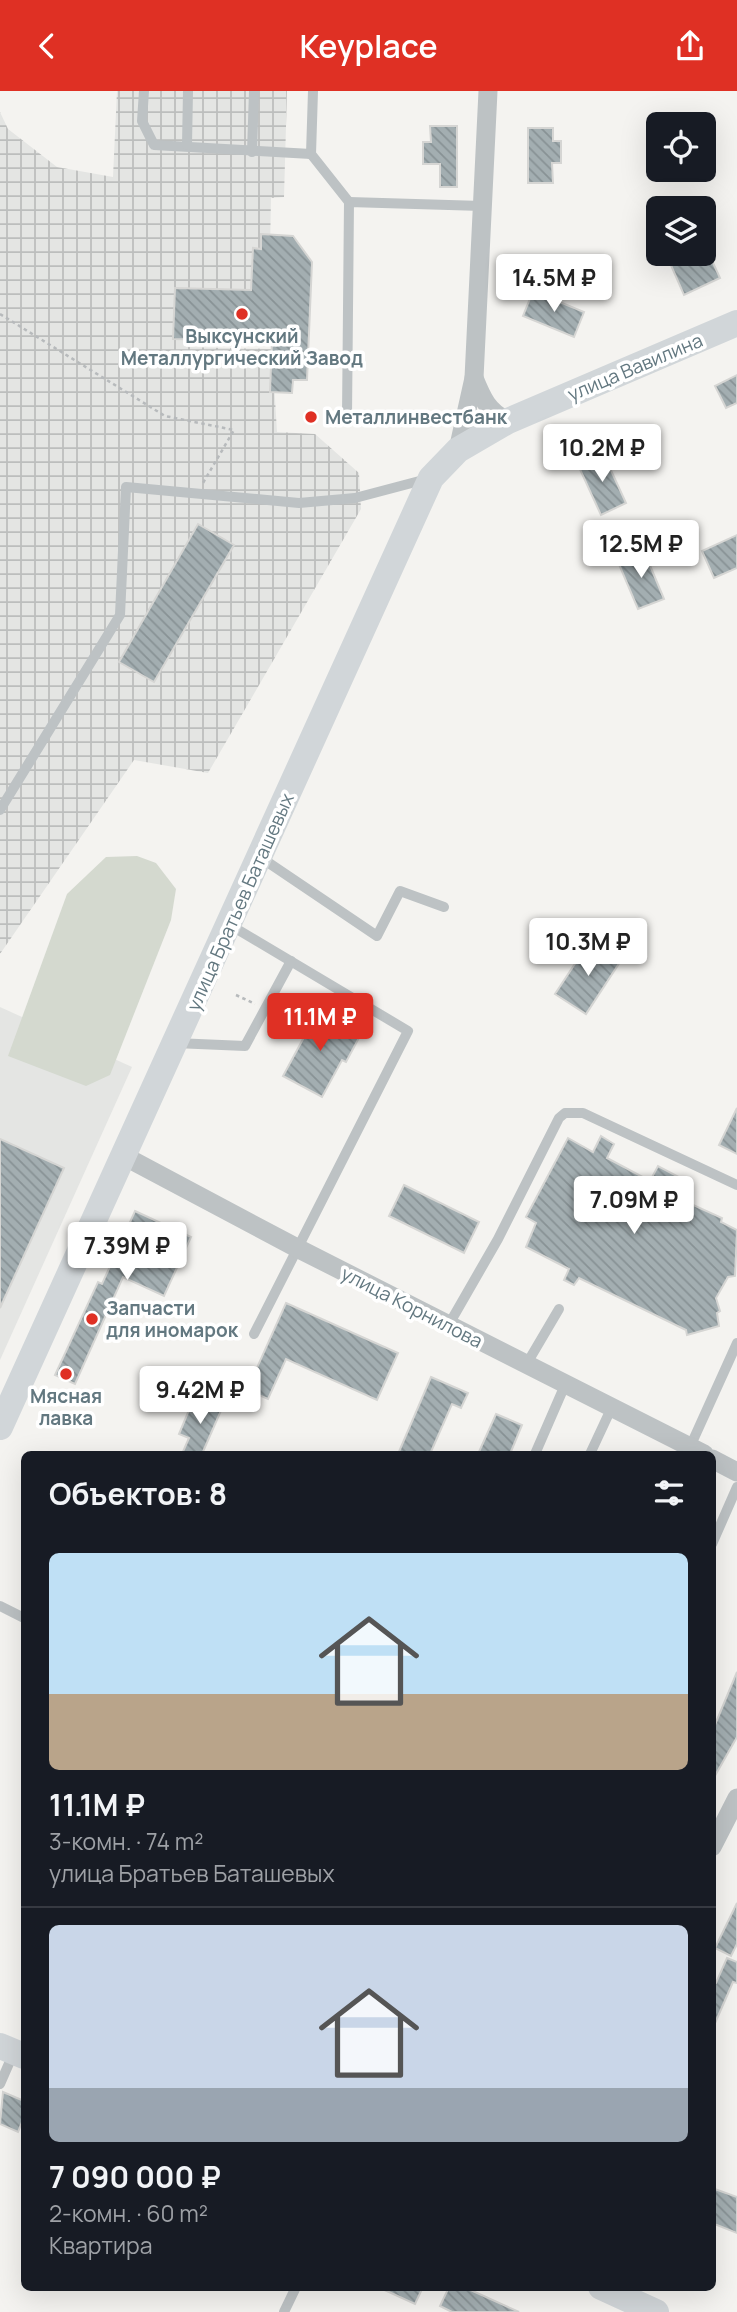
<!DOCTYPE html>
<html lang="ru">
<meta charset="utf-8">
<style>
:root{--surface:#171b24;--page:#20242c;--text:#f1f3f6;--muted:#9ea1a6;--line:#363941;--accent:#df3024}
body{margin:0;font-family:Manrope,sans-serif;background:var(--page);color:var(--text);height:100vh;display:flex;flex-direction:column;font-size:26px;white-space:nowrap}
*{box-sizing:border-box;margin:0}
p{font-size:23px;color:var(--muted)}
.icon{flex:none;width:38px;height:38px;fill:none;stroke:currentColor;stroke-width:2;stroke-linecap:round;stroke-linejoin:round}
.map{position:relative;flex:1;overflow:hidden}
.panel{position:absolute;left:21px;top:1360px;width:695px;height:840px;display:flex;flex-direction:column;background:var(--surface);border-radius:10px;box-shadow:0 7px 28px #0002}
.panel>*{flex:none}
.tools{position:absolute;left:646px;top:21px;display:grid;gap:14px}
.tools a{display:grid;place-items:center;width:70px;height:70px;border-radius:10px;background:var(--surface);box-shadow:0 7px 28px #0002;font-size:35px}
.price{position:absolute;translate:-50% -60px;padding:0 16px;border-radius:7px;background:#fff;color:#222;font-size:23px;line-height:46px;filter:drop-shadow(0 2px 4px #0008)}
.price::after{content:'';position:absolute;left:50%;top:42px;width:21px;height:16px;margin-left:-10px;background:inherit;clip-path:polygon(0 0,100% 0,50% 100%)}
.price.active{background:var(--accent);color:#fff}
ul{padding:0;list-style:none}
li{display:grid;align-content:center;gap:14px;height:371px;padding:0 28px}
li+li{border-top:2px solid var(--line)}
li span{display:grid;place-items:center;height:217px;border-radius:10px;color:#555}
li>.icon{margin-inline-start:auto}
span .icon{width:126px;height:126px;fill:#fffc;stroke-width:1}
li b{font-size:30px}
h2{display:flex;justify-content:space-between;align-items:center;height:84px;padding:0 28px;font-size:30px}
header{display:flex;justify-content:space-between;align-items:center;height:91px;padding:0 28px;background:var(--accent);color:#fff;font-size:32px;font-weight:600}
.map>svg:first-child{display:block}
.built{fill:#e4e5e3}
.industrial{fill:url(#industrial-grid)}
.pitch{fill:#d4d9cf}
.building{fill:url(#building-back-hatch);stroke:#d5d5d3;stroke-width:2}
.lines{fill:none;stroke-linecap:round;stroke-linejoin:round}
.path{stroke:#b7babc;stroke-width:2.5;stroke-dasharray:3.5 3.5;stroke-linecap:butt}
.lane{stroke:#bdc2c4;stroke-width:10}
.street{stroke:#bdc2c4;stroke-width:19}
.secondary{stroke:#d1d6d9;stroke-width:26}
.poi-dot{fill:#df3024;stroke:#fff;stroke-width:2.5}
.labels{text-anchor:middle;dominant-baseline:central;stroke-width:7;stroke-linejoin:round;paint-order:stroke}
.poi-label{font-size:19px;font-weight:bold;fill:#637880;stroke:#fff}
.street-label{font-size:19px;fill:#637880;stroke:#fff}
</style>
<header><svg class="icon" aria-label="back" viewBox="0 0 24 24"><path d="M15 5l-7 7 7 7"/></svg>Keyplace<svg class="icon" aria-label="share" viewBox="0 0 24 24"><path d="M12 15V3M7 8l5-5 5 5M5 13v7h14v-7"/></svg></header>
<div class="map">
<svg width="737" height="2221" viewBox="0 0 737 2221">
<defs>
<pattern id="industrial-grid" width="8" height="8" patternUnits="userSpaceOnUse" patternTransform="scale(1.75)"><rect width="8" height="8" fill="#e4e5e3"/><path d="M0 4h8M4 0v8" fill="none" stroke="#bcbebd"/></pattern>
<pattern id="building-back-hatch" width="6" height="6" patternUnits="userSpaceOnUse" patternTransform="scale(1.75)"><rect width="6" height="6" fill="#a3aeb1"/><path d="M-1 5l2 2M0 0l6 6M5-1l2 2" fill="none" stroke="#889295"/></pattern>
</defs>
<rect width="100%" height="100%" fill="#f4f3f0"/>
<polygon class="built" points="0,916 132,976 0,1269"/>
<polygon class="industrial" points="117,0 287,0 284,106 271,107 269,212 187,212 186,256 272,258 277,341 315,343 359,382 361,418 208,682 134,669 0,863 0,21 8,38 57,76 113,86"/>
<polygon class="pitch" points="137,765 156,772 176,798 171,829 110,984 86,995 8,965 67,803 106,766"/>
<g class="building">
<polygon points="430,35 457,35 457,96 440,96 440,73 423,73 423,51 431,51"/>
<polygon points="528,37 553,37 553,50 561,50 561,72 552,72 553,92 528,92"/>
<polygon points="261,143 293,145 312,171 307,289 293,289 292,302 270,301 272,250 173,248 175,197 251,199 253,157 261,158"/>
<polygon points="691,163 709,163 720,187 684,204 670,172"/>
<polygon points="533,200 584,221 574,246 523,225"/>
<polygon points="737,284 737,312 726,317 715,295"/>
<polygon points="603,362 626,412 601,424 578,374"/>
<polygon points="198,433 234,454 154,591 119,571"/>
<polygon points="737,444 737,477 714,487 702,460"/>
<polygon points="644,460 664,508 638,518 618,471"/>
<polygon points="590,850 620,871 586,923 555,903"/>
<polygon points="312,919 360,945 346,971 342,969 322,1006 283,985 303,948 298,945"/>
<polygon points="737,1017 737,1063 719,1054"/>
<polygon points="601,1045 614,1053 607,1067 650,1090 658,1075 690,1092 682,1109 722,1127 721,1131 737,1139 735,1185 728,1186 716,1207 720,1220 717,1222 719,1235 687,1244 686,1239 579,1187 574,1194 564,1189 569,1178 526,1156 536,1132 526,1126 568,1047 593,1061"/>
<polygon points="0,1048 64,1077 0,1217"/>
<polygon points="404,1094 479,1131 464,1162 389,1125"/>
<polygon points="135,1120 191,1146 164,1205 123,1186 75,1293 55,1284 98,1191 102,1193"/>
<polygon points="286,1212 398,1262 377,1309 286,1268 268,1308 247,1299"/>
<polygon points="431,1286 468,1302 461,1317 452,1313 430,1363 398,1363"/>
<polygon points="204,1306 223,1315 202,1363 182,1363 189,1347 179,1343 189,1319 197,1322"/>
<polygon points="496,1323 522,1334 510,1363 478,1363"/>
<polygon points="737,1581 737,1646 712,1690 712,1641"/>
<polygon points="737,1812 737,1853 731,1865 715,1857"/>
<polygon points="727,1867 737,1871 737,1892 733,1891 712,1939 712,1890 716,1892"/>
<polygon points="3,2001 24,2010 24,2026 18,2041 0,2033"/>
<polygon points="712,2097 737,2106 737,2142 712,2132"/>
<polygon points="378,2196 423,2196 415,2213"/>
<polygon points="449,2196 464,2196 519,2221 452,2221 440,2215"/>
</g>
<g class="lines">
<g class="path">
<polyline points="0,223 165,325 234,339 203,392"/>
<polyline points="236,904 255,913"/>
</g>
<g class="lane">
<polyline points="144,0 142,30 154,54 311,63"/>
<polyline points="313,0 311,63 349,111"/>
<polyline points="187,54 188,0"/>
<polyline points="252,61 254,0"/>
<polyline points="347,325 349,111 482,115"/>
<polyline points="0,719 120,524 126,396 299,412 355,407 427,388"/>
<polyline points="260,766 377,845 400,800 444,816"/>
<polyline points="230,834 408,940 254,1243"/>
<polyline points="175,952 245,955 291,870"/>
<polyline points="448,1235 498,1148 559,1027 565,1022 583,1022 737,1094"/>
<polyline points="526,1274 559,1218"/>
<polyline points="690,1356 737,1252"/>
<polyline points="535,1363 565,1294"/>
<polyline points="590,1363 611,1318"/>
<polyline points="712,1453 737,1396"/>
<polyline points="0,1515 24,1527"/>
<polyline points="0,1993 14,1961"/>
<polyline points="284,2221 296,2196"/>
</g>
<g class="street">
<path d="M474 287C482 307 488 321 508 330"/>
<polyline points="458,359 474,287 488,0"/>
<polyline points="122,1064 297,1157 704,1363"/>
<polyline points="712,1368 737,1381"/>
<polyline points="712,1756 737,1707"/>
</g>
<g class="secondary">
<polyline points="0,1336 431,387 458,359 508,330 737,232"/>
<polyline points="0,1955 24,1965"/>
<polyline points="601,2196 656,2221"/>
</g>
</g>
<g class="poi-dot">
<circle cx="242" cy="223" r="7"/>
<circle cx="311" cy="326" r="7"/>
<circle cx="92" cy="1228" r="7"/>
<circle cx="66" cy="1283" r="7"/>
</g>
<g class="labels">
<g class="poi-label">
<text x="242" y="245">Выксунский<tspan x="242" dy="22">Металлургический Завод</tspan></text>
<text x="325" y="326" text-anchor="start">Металлинвестбанк</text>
<text x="106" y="1217" text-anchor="start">Запчасти<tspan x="106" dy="22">для иномарок</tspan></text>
<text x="66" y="1305">Мясная<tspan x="66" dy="22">лавка</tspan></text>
</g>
<g class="street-label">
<text transform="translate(635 276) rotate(-23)">улица Вавилина</text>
<text transform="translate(240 811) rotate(-66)">улица Братьев Баташевых</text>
<text transform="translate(412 1216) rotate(27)">улица Корнилова</text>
</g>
</g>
</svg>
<div class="tools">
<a><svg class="icon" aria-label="locate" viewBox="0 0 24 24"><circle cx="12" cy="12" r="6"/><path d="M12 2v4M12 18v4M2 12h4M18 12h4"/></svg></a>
<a><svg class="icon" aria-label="layers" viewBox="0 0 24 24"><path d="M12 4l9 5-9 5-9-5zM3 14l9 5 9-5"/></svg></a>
</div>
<b class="price" style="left:554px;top:223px">14.5M ₽</b>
<b class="price" style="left:602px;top:393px">10.2M ₽</b>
<b class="price" style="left:641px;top:489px">12.5M ₽</b>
<b class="price" style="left:588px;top:887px">10.3M ₽</b>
<b class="price active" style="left:320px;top:962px">11.1M ₽</b>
<b class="price" style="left:634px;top:1145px">7.09M ₽</b>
<b class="price" style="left:127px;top:1191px">7.39M ₽</b>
<b class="price" style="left:200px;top:1335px">9.42M ₽</b>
<section class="panel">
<h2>Объектов: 8<svg class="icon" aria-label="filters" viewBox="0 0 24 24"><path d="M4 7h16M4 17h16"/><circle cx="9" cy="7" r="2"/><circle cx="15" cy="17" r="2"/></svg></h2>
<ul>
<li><span style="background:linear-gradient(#bfe0f5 65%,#b9a48a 0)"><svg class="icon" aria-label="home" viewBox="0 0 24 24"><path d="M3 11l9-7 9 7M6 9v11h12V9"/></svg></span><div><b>11.1M ₽</b><p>3-комн. · 74 m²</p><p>улица Братьев Баташевых</p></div></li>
<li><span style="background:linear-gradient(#c9d6e8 75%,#9aa5b1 0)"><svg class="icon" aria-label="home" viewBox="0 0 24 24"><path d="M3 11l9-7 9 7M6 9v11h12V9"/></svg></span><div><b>7 090 000 ₽</b><p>2-комн. · 60 m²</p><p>Квартира</p></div></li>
</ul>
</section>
</div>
